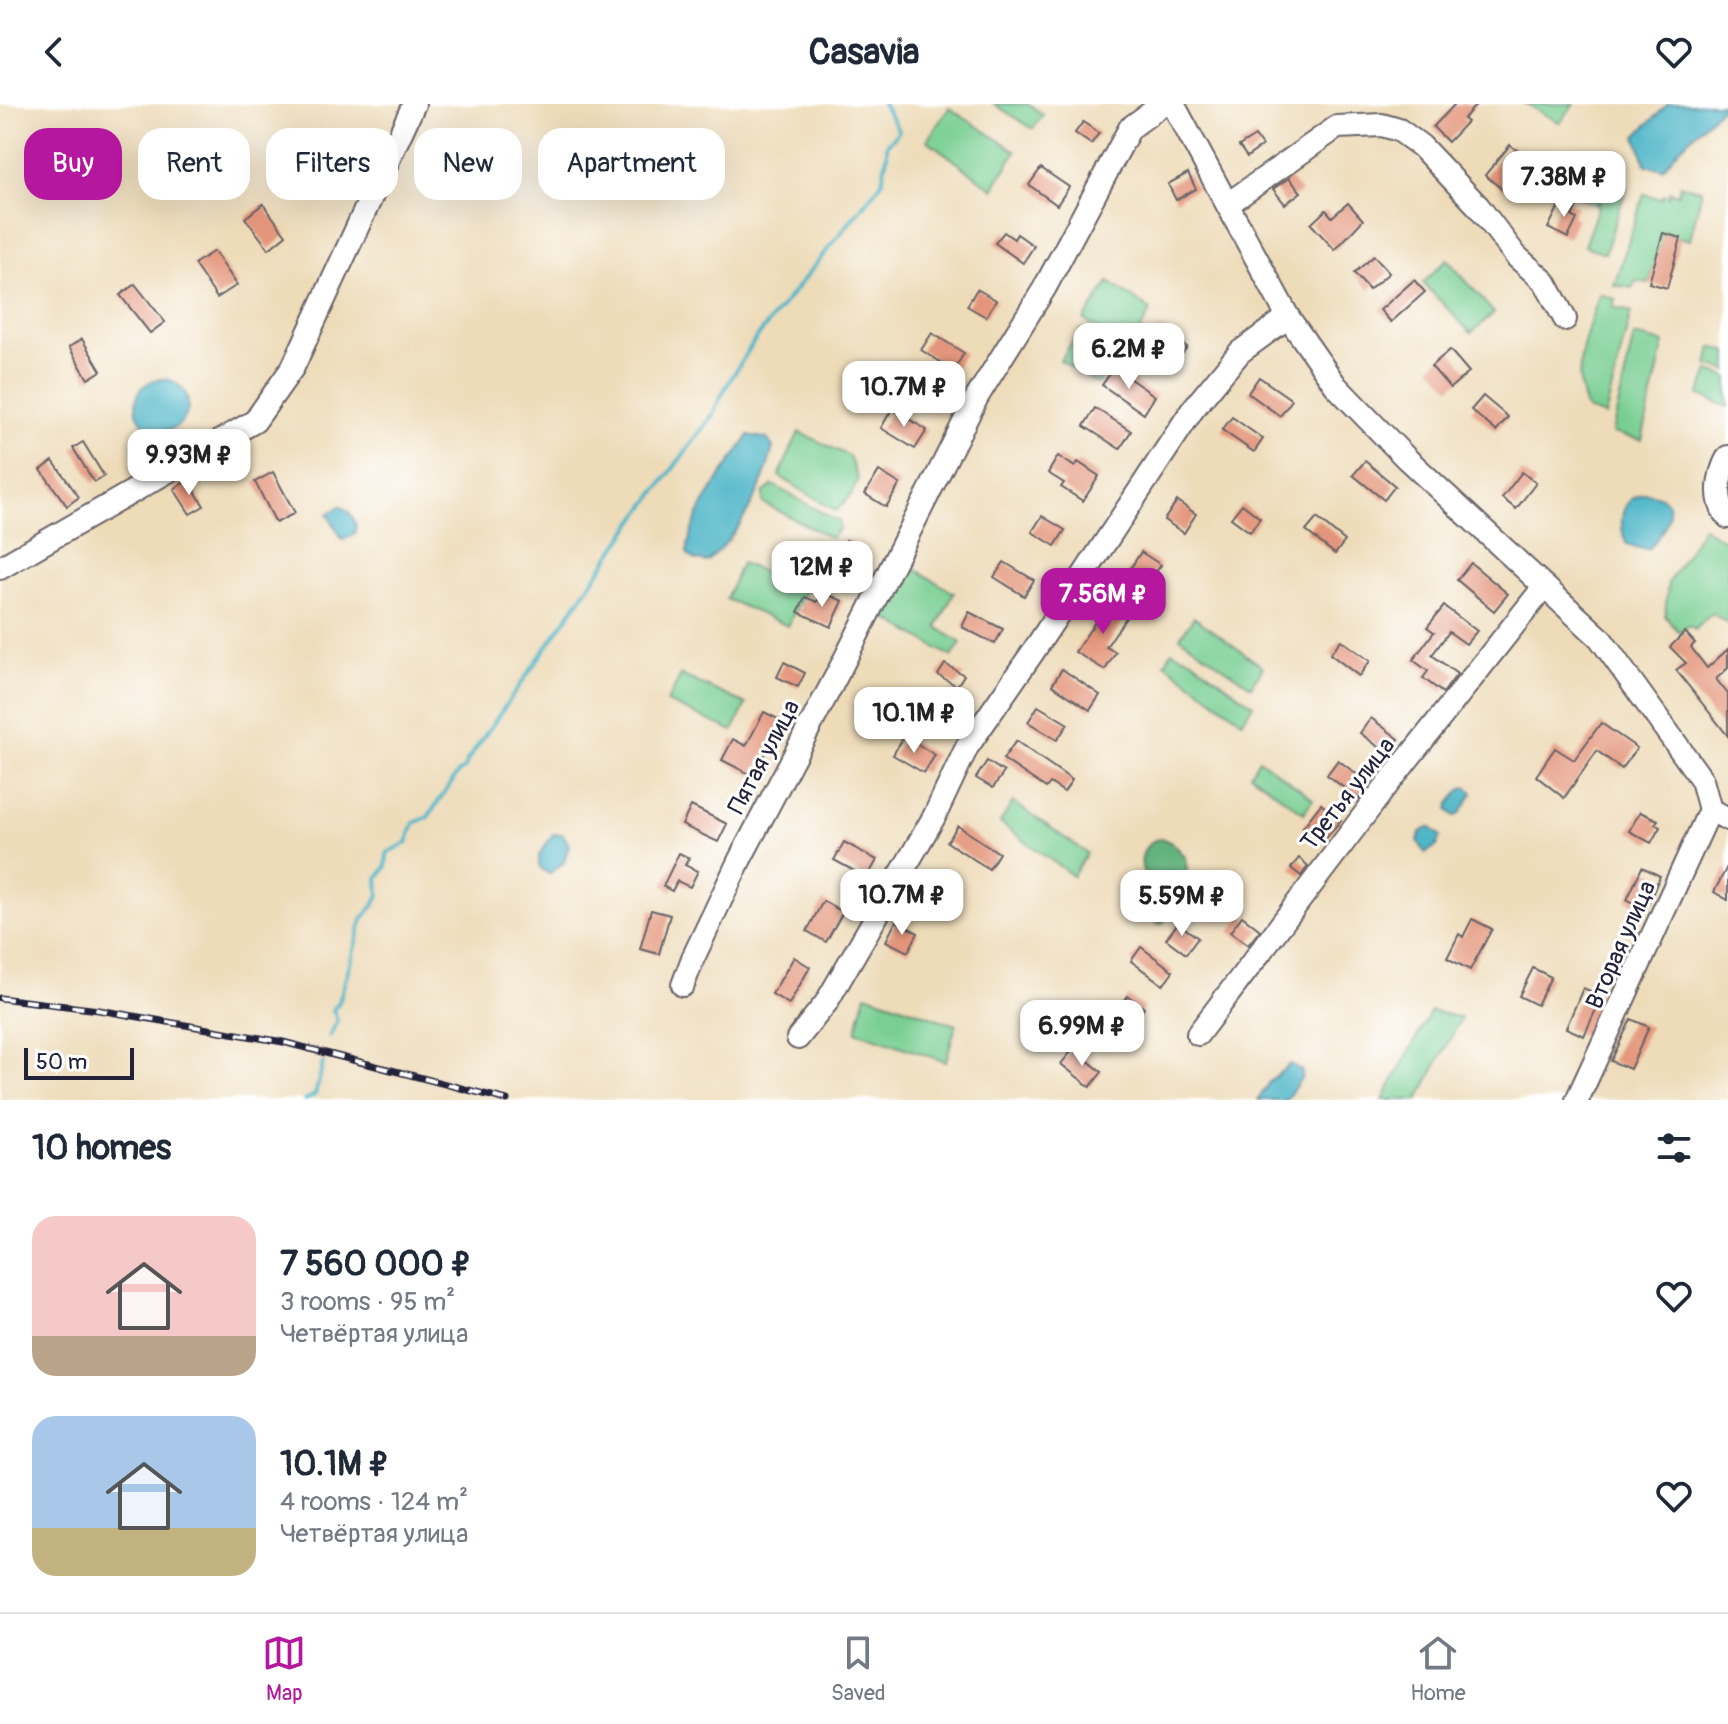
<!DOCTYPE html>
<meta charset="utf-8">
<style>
:root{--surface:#fff;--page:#f2f2f3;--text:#1f2937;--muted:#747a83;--line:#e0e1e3;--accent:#b5179e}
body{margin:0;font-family:Pangolin,sans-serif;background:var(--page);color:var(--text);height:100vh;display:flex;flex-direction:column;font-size:30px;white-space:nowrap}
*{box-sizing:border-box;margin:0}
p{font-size:26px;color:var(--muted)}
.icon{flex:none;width:44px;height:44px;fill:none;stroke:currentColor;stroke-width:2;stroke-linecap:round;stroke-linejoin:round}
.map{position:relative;height:996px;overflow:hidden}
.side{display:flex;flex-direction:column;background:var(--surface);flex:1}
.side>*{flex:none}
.banner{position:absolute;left:24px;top:24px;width:800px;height:72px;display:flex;gap:16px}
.scale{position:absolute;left:24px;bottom:20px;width:110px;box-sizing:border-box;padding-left:8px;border:4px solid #22223b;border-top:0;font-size:22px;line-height:28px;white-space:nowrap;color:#22223b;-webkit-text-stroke:6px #fff;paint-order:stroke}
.price{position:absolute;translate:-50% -68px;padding:0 18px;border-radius:16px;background:#fff;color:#222;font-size:26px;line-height:52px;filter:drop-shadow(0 2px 4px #0008)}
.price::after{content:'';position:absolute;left:50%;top:48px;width:24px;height:18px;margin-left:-12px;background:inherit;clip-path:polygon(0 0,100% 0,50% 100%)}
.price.active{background:var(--accent);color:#fff}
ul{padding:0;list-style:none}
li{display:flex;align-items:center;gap:24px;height:200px;padding:0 32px}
li span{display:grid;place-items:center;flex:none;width:224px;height:160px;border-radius:24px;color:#555}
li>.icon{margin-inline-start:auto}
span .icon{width:96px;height:96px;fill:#fffc;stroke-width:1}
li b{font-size:34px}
h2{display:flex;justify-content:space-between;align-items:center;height:96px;padding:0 32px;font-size:34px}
.tag{padding:0 28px;border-radius:24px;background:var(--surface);box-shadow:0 8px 32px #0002;font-size:28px;line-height:72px}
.tag.active{background:var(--accent);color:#fff}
header{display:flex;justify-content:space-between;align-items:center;height:104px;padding:0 32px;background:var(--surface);font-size:36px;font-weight:700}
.tabs{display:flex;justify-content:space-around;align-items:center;height:112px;border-top:2px solid var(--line);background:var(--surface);font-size:22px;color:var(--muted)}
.tabs a{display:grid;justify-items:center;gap:4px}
.tabs .active{color:var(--accent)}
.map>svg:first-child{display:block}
.green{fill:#79cf93;stroke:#4e7867;stroke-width:2}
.forest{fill:#62b27d;stroke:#426a5c;stroke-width:2}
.water{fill:#49b4c6;stroke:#366b80;stroke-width:2}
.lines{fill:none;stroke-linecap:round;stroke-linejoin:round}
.stream{stroke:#49b4c6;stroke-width:4}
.building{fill:#e4967c}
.minor-casing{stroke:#696367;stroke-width:26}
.minor{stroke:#fff;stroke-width:22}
.rail-casing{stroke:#22223b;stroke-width:7}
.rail{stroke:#fff;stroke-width:4;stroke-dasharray:12;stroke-linecap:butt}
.labels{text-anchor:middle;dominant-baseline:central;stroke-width:6;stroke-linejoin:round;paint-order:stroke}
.street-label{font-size:24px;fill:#22223b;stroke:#fff}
</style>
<header><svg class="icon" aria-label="back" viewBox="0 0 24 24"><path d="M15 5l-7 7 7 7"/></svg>Casavia<svg class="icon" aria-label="heart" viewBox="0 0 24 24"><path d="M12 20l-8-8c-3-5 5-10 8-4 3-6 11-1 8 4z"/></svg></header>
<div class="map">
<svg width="1728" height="996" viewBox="0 0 1728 996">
<rect width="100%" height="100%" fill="#fff"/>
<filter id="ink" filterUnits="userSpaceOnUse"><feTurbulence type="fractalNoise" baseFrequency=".0125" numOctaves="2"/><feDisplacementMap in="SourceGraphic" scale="16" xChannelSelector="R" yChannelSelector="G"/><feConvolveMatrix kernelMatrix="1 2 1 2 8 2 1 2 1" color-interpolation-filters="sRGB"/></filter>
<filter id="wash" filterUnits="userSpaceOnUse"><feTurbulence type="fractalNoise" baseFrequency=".006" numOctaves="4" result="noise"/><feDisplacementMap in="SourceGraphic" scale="32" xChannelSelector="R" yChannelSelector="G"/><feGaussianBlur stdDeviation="1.8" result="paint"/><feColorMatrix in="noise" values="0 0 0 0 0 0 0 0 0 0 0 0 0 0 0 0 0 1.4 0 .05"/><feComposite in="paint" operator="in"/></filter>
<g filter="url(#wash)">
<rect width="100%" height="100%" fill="#eedcb9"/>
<g class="green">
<polygon points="994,0 1027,0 1043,10 1033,25"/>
<polygon points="1526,0 1574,0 1560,19"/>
<polygon points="949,4 1016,47 993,85 927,36"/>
<polygon points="1578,71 1604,82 1597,101 1571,90"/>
<polygon points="1608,76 1627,82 1605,149 1584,142"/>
<polygon points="1680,81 1702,86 1690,136 1664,129 1649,179 1636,177 1632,184 1614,181 1644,90 1662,95 1663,91 1669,93 1670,88 1678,90"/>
<polygon points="1447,155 1494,209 1471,229 1423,179"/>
<polygon points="1109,178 1151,206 1129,247 1084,216"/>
<path d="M1599 190 1615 195 1613 203 1631 208 1605 312 1587 306C1569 265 1587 231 1599 190Z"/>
<polygon points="1081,226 1116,253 1097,280 1060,256"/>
<polygon points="1634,232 1664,239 1642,336 1612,329"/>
<polygon points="1712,243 1728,248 1728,267 1708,261"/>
<polygon points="1709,267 1728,273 1728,303 1699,291"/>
<polygon points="799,328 849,352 858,376 851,391 836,407 779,372"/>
<polygon points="773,381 839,418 839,425 831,434 763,399 763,389"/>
<polygon points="1703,423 1728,438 1728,520 1712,509 1695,526 1689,521 1680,529 1665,512 1668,479"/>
<polygon points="741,459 806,485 788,522 726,495"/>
<polygon points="907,460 954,489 937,523 961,539 952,553 879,510 889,487"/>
<polygon points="1194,513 1263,563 1251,582 1180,533"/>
<polygon points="1172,547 1191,555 1253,601 1242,617 1165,559"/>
<polygon points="681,571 746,600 733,627 667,598"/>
<polygon points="1259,655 1313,695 1304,709 1250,670"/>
<polygon points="1013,698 1087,749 1073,772 1000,719"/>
<polygon points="866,890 956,921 946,958 856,927"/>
<polygon points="1431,907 1461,914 1418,996 1383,996"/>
</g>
<path class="forest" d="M1161 734 1174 740 1186 754 1187 768 1197 779 1172 806 1162 820 1156 819 1149 810 1148 802 1160 795 1161 784C1136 777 1134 740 1161 734Z"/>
<g class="water">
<polygon points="1668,0 1725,0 1679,45 1663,65 1646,61 1636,32"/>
<circle cx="162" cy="301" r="26"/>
<path d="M749 331 767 335 773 343C764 384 740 430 707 458L693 455 687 449C691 406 726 367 749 331Z"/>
<path d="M1645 389C1687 392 1665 427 1648 445L1632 443 1626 439C1618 418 1620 395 1645 389Z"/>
<path d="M340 402C351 408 356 415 356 428L350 433 342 435 328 410Z"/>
<polygon points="1468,683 1473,689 1460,710 1455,712 1448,706 1449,701 1462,684"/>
<polygon points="1430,723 1441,732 1437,742 1425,749 1418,737 1421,728"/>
<polygon points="553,730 563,730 569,741 564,758 549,770 539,763 539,751"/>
<polygon points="1290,960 1302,967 1302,973 1286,996 1258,996 1269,978"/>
</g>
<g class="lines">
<g class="stream">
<polyline points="330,932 337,916 333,906 339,898 363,814 375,800 379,790 378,774 386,763 387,749 407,739 414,719 428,713 458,669 465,664 467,657 635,416 712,312 723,288 754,237 882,78 887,52 887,41 899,27 883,0"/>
<polyline points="305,996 315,991 323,959"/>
</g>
</g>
<g id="blocks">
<g class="building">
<polygon points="1455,0 1477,0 1463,15 1467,18 1448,38 1433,23"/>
<polygon points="1083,18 1099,29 1091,40 1075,29"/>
<polygon points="1255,32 1262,42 1247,53 1239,42"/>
<polygon points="1510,41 1528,55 1503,86 1485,71"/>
<polygon points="1041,64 1069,83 1057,101 1029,81"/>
<polygon points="1188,69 1196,85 1176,96 1168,80"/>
<polygon points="1289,74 1301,88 1285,100 1273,85"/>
<polygon points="1563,94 1577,102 1572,112 1577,115 1568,134 1548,124"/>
<polygon points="1348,99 1363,116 1335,146 1311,120 1326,106 1332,113"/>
<polygon points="263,100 286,131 269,145 245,114"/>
<polygon points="1004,128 1014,135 1017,130 1034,142 1023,159 995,139"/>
<polygon points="1663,129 1681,134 1667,184 1649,179"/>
<polygon points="214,147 237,181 217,194 194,160"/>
<polygon points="1374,152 1389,169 1369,186 1354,169"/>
<polygon points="1414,176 1425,188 1391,218 1380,206"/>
<polygon points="135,180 165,218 150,229 120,191"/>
<polygon points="977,185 996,196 986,213 967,202"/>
<polygon points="1160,224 1187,243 1176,259 1148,241"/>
<polygon points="932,229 964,249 954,266 921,246"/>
<polygon points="82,235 101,267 88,275 69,243"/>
<polygon points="1450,246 1469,268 1450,284 1431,262"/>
<polygon points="1114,264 1155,292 1144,310 1102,281"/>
<polygon points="1259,273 1292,296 1280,312 1248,289"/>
<polygon points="1483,292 1508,313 1496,327 1471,306"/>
<polygon points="1095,304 1131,327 1120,345 1084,322"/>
<polygon points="892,305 927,326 915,345 881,324"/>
<polygon points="1232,313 1263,335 1254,348 1222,326"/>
<polygon points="83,338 104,372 94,378 73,344"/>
<polygon points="1058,352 1075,363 1078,358 1099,372 1083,397 1061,383 1064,379 1048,369"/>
<polygon points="53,357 79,393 67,402 41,366"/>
<polygon points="1365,357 1395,382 1384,396 1353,371"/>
<polygon points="879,367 900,380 886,403 865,390"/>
<polygon points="273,368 295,409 276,419 255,378"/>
<polygon points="1522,368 1536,379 1516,405 1502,394"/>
<polygon points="188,376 204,402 190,410 174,385"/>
<polygon points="1177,397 1196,410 1184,429 1164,416"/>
<polygon points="1242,400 1260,414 1250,428 1231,414"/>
<polygon points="1042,412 1065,426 1055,442 1032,428"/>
<polygon points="1317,414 1345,437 1335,450 1306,427"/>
<polygon points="846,436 868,447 858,467 836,455"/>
<polygon points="1141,448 1161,461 1147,481 1128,468"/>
<polygon points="1004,458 1034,476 1024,492 994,473"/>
<polygon points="1471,459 1508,490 1494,507 1457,476"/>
<polygon points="822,488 843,497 831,523 798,508 805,493 817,498"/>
<polygon points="1110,496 1129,509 1106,543 1116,548 1105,566 1075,548"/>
<polygon points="1444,502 1477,527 1466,540 1449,528 1432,551 1457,570 1443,589 1423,574 1428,567 1413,556 1434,528 1427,523"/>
<polygon points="969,508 1003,525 995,540 962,523"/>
<polygon points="1685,528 1695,539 1691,543 1707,564 1728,545 1728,564 1716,575 1728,590 1728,632 1676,566 1686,559 1670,543"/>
<polygon points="1341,536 1370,557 1359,572 1330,550"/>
<polygon points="784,558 805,569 798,583 777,573"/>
<polygon points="945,560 964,571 957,582 938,571"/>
<polygon points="1062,565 1100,591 1090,606 1052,581"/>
<polygon points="872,601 894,612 885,629 863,618"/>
<polygon points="1038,602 1068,620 1057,636 1028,618"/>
<polygon points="764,608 782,617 753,672 722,656 733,635 746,642"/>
<polygon points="1371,614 1399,635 1388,650 1360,629"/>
<polygon points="1601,619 1637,644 1622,665 1597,647 1564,694 1536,672 1555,644 1574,656"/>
<polygon points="904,632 935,651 924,669 893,651"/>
<polygon points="1016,637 1072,676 1064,688 1050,679 1046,684 1003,655"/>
<polygon points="1338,656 1370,680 1359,695 1327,671"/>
<polygon points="987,657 1004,668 993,684 976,674"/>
<polygon points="1321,700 1341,716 1323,738 1303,723"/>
<polygon points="691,702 727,720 718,738 682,721"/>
<polygon points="1640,708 1658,716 1655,720 1660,723 1651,739 1629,727"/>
<polygon points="958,722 999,749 989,765 947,738"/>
<polygon points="844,738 877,756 867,774 834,756"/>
<polygon points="679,749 689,754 685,761 698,767 690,783 677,777 672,787 663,782"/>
<polygon points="1299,754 1308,762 1301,772 1291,764"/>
<polygon points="1728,761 1728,796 1714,788"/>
<polygon points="1642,763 1660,772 1646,805 1627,796"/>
<polygon points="924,778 946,792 938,805 916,792"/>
<polygon points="823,797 843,808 826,838 807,827"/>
<polygon points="651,806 670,811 659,850 640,845"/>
<polygon points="1242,812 1260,826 1248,841 1230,828"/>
<polygon points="1472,815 1492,825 1470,866 1447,854 1459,830 1463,833"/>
<polygon points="896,817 918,829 908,848 886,837"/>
<polygon points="1178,819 1198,834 1186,850 1166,835"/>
<polygon points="1141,843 1173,867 1163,881 1131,857"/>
<polygon points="794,853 810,863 789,900 772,890"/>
<polygon points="1533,864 1551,873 1537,901 1519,892"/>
<polygon points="1583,884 1602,892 1584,932 1566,924"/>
<polygon points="1128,892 1144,904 1129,926 1112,914"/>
<polygon points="1631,915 1649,923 1630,965 1611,957"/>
<polygon points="1073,945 1102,968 1090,983 1061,960"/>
</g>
</g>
</g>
<g filter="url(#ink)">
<use href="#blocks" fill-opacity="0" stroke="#696367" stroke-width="2"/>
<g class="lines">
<g class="minor-casing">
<g id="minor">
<polyline points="1173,0 1288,213 1336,282 1406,354 1600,534 1702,676 1710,706 1728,715"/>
<polyline points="1228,100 1337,23 1382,21 1399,26 1421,42 1478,102 1516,152 1545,178 1565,215"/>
<path d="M1728 353C1718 371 1714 397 1728 413"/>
<polyline points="0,464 255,317 293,263 414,0"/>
<polyline points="683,881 693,854 740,755 840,565 977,293 1044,185 1130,24 1163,0"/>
<polyline points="1198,930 1384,685 1544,483"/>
<polyline points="798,934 826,899 934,713 967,643 1033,548 1193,305 1240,248 1288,213"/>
<polyline points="1577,996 1710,706"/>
</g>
</g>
<use href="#minor" class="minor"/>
<g class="rail-casing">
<polyline id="rail" points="0,894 99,906 283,938 507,996"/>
</g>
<use href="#rail" class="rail"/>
</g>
</g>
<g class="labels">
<g class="street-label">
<text transform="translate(764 653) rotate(-62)">Пятая улица</text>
<text transform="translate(1348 690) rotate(-52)">Третья улица</text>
<text transform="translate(1621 841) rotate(-66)">Вторая улица</text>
</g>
</g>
</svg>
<div class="scale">50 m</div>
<b class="price" style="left:1564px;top:115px">7.38M ₽</b>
<b class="price" style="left:1129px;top:287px">6.2M ₽</b>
<b class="price" style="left:904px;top:325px">10.7M ₽</b>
<b class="price" style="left:189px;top:393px">9.93M ₽</b>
<b class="price" style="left:822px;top:505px">12M ₽</b>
<b class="price active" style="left:1103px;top:532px">7.56M ₽</b>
<b class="price" style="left:914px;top:651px">10.1M ₽</b>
<b class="price" style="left:902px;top:833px">10.7M ₽</b>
<b class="price" style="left:1182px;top:834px">5.59M ₽</b>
<b class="price" style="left:1082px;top:964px">6.99M ₽</b>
<div class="banner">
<a class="tag active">Buy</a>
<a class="tag">Rent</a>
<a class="tag">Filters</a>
<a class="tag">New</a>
<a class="tag">Apartment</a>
</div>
</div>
<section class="side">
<h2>10 homes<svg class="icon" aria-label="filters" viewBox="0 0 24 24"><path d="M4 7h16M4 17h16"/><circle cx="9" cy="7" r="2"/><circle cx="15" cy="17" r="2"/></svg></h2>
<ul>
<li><span style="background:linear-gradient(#f6c9c9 75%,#b9a48a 0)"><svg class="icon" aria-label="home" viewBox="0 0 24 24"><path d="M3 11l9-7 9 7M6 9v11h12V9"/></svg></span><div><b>7 560 000 ₽</b><p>3 rooms · 95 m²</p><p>Четвёртая улица</p></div><svg class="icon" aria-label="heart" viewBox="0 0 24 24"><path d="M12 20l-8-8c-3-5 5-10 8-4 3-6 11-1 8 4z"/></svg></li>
<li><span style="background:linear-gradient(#a9c7e8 70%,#c2b280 0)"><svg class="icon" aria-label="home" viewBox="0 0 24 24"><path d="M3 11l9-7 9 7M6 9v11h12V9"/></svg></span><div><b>10.1M ₽</b><p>4 rooms · 124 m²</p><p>Четвёртая улица</p></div><svg class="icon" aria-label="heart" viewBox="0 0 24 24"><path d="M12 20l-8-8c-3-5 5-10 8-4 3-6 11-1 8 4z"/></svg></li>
</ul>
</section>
<nav class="tabs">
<a class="active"><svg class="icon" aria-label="map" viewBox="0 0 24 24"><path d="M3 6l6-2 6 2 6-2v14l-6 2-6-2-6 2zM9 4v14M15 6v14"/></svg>Map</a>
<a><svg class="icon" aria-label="saved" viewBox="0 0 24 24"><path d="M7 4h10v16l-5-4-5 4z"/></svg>Saved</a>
<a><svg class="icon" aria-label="home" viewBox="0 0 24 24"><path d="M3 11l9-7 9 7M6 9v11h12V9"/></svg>Home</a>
</nav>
